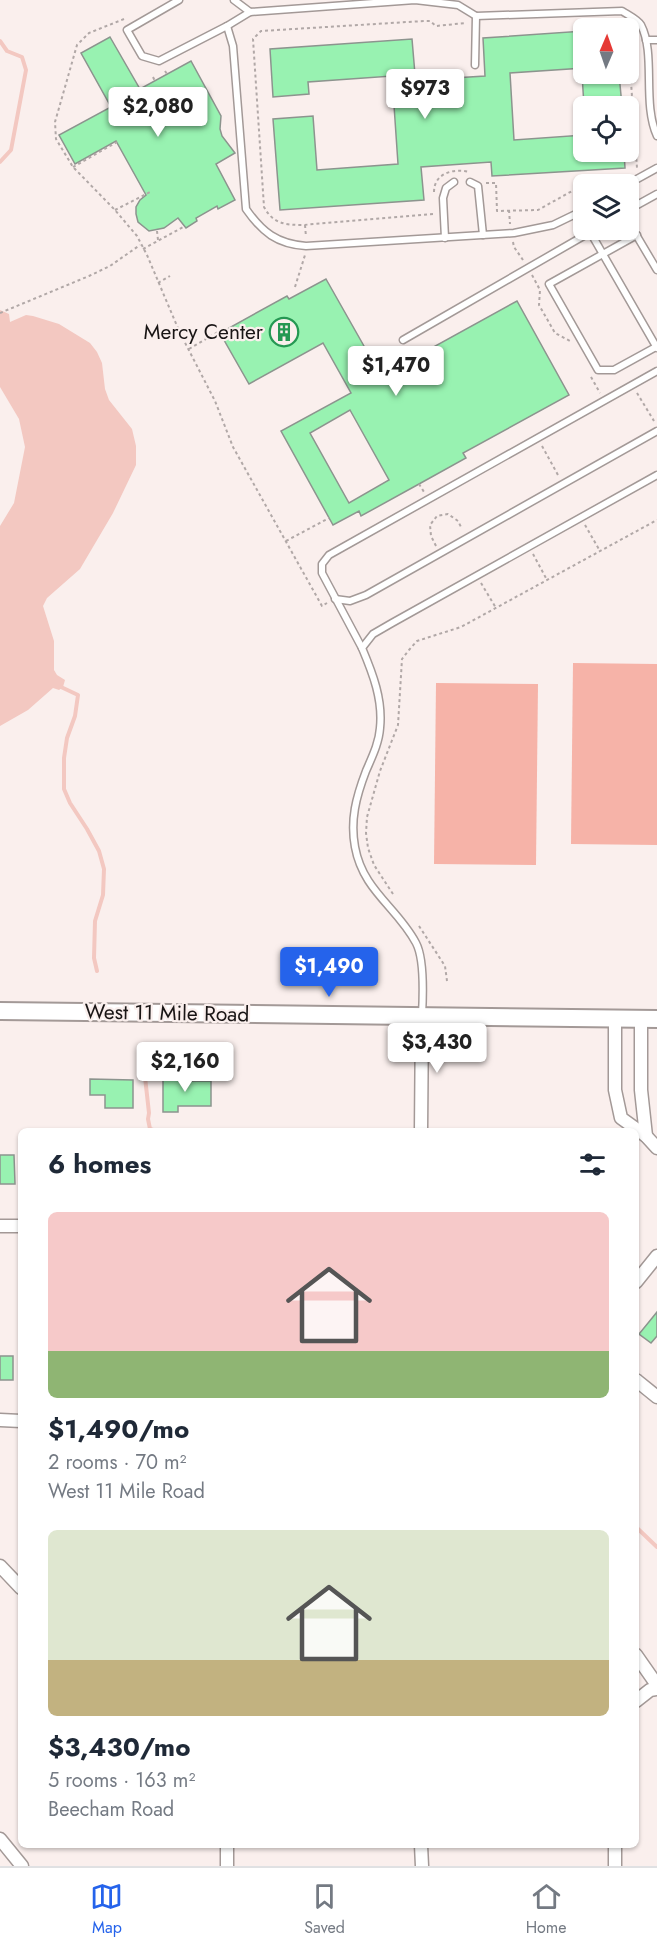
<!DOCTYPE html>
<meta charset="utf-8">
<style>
:root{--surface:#fff;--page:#f2f2f3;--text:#1f2937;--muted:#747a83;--line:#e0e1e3;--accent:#2563eb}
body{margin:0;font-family:Jost,sans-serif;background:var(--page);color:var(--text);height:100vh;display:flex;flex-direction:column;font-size:22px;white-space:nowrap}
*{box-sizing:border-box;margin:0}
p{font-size:20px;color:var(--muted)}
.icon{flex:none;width:33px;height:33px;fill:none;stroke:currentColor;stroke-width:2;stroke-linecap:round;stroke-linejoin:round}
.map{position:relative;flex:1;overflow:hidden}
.sheet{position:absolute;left:18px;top:1128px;width:621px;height:720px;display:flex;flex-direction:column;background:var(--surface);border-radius:9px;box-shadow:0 2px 4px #0004}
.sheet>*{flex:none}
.needle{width:39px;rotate:2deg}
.buttons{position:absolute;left:573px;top:18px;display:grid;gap:12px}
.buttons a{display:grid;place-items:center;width:66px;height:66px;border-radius:9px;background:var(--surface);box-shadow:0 2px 4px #0004;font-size:30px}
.price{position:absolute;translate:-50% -51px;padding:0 14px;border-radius:6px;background:#fff;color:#222;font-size:20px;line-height:39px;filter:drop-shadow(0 2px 3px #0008)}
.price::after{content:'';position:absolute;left:50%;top:36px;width:18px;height:14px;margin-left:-9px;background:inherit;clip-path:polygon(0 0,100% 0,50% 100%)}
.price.on{background:var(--accent);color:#fff}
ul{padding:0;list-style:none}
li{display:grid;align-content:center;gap:12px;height:318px;padding:0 30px}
li span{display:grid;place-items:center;height:186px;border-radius:9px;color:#555}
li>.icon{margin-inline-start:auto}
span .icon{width:108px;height:108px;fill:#fffc;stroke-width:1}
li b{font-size:26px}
h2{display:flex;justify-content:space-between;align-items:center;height:72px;padding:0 30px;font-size:26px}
.tabs{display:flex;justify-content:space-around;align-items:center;height:84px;border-top:2px solid var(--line);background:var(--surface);font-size:16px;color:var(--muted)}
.tabs a{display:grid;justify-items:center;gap:3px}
.tabs .on{color:var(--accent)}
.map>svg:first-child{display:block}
.green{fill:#f6b3a8}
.water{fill:#f3c8c1}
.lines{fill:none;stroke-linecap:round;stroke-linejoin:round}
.stream{stroke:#f3c8c1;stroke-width:4}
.building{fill:#98f2b1;stroke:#8c948e;stroke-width:1.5;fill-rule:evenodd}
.lane-casing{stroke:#a39997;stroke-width:9}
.street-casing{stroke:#a39997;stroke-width:15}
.secondary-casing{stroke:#a39997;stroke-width:20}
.path{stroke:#b1a8a7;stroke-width:2;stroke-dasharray:3 3;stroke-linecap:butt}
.lane{stroke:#fff;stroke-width:6}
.street{stroke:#fff;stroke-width:12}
.secondary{stroke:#fff;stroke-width:16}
.labels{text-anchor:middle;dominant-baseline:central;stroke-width:4.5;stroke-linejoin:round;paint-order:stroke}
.poi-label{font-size:21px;fill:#191515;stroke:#faefed;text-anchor:end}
.street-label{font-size:21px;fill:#191515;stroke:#faefed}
</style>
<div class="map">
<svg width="657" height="1866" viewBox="0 0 657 1866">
<rect width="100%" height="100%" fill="#faefed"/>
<g class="green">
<polygon points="573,663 657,664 657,845 571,844"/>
<polygon points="436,683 538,684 536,865 434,864"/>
</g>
<polygon class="water" points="0,310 9,314 10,322 26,315 33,316 59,324 90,343 97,352 102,363 105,389 109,400 132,429 136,446 136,465 113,513 80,569 47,598 43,606 54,641 54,670 57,675 65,680 63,687 59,690 53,688 28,710 0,726 0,526 14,503 25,447 19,419 0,387"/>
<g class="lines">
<g class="stream">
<polyline points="0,41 7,51 22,57 26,70 11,150 0,162"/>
<polyline points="61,687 78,695 75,716 67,738 64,758 64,789 70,803 87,829 99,851 104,869 103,895 95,921 94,958 97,971"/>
<polyline points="142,1050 149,1113 148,1119 150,1129 156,1131"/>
<polyline points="636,1527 657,1547"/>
</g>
</g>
<g class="building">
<polygon points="584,31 584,68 510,73 514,140 584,135 584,152 624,152 625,168 492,176 491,162 421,167 424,200 280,210 273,119 313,116 317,170 398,164 392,76 308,82 309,94 273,97 270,49 412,39 417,98 439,96 438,79 485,76 483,38"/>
<polygon points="110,37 140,89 191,61 221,116 220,129 222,136 235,153 216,164 235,200 218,209 217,206 196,218 197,221 186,228 178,218 164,228 149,231 138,222 136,214 136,207 140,200 146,195 116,141 75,164 59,135 111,107 81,53"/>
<polygon points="582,74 619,74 622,106 584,106"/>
<path d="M326 279 381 376 517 301 569 395 463 453 466 458 419 484 361 516 359 511 333 525 281 431 351 393 323 343 249 384 220 333 287 296 289 299ZM350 410 389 480 349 503 310 433Z"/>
<polygon points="163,1074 179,1074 179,1081 211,1081 211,1106 178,1106 178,1112 163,1112"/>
<polygon points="90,1079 133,1080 133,1108 105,1108 105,1095 90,1095"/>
<polygon points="0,1155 14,1155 15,1184 0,1184"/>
<polygon points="657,1312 657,1336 651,1343 639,1334"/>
<rect x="0" y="1356" width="13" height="24"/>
</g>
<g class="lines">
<g class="lane-casing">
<g id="lane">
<path d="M179 0 127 30 142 56 159 61 227 26 250 12 415 0 458 5 476 16 622 11C628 15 637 19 641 25 656 54 642 103 657 136"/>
<polyline points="234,0 250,12"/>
<path d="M227 26 233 46 246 209C262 232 277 244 306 246L514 233 553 225 584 210"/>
<polyline points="646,40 657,40"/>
<polyline points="475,65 476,16"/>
<polyline points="470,182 478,186 483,235"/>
<polyline points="628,184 657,168"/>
<polyline points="628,210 657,194"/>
<polyline points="628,221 657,270"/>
<polyline points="589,230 657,348"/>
<polyline points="637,235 549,284 598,370 614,370 656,347"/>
<polyline points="445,238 443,198 446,188 454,182"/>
<polyline points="403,340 594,230"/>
<polyline points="335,599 350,601 366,595 657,431"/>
<polyline points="362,648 322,573 322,564 329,555 657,371"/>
<path d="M422 1015C423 997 424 958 416 943 397 907 363 891 355 847 350 820 356 797 366 771 372 757 379 743 380 728 383 700 373 674 362 648L373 634 392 623 657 475"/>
</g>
</g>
<g class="street-casing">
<g id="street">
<polyline points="615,1018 615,1090 621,1118 646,1136 657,1148"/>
<polyline points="641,1018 641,1090 646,1136"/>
<polyline points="421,1131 422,1016"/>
<polyline points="0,1226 21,1226"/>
<polyline points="636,1282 657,1256"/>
<polyline points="636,1380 657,1397"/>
<polyline points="0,1420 21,1421"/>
<polyline points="0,1566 21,1588"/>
<polyline points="636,1655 657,1685"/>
<polyline points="636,1701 650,1690 657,1689"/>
<polyline points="0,1839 22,1866"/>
<polyline points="421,1845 422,1866"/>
<polyline points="227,1866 227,1845"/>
<polyline points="615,1866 615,1845"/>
</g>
</g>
<g class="secondary-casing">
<polyline id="secondary" points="0,1011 657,1019"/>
</g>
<g class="path">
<polyline points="124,19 89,33 77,45 55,122 56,139 73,167 115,210 137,236 147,255 180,333 215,401 233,447 322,606 327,603"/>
<polyline points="628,39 637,168"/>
<polyline points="165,71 167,74"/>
<polyline points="153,77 155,81"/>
<polyline points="73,167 117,142"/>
<polyline points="486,183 496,183 497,211 538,210 590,181 592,184"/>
<polyline points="609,184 619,179"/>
<path d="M434 192C434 173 454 168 469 172"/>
<polyline points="115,210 152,191"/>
<polyline points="509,210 510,224"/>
<path d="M433 214 303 225C286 225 273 224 264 207L253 39 261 31 424 21H430L436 26 466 23"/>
<polyline points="305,225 306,237"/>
<polyline points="157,231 158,240"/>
<polyline points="513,242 514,247 523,260"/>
<polyline points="143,249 185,226"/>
<polyline points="532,275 540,290 539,305 555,333 570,341"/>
<polyline points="158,283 170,276"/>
<polyline points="295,287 305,255"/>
<polyline points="0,313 89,276 110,266 140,245"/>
<polyline points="189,349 223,329 223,331"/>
<polyline points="591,377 600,393"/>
<polyline points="637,393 654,421"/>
<polyline points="542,446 558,475"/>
<polyline points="419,484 424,492"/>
<polyline points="585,525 600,551"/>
<polyline points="286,541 329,518"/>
<polyline points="436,546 431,536 430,525 437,516 448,514 458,521 462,529"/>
<polyline points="533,554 547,580"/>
<polyline points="481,583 496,608"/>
<polyline points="393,894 374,865 368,848 366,833 367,817 380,771 398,725 402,659 409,650 417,641 461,627 657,520"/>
<polyline points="419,926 445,966 447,981"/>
</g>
<use href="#lane" class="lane"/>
<use href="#street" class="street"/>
<use href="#secondary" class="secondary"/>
</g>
<defs>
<g id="building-ring" transform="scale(1.5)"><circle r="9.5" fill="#faefed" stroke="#259853" stroke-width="1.5"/><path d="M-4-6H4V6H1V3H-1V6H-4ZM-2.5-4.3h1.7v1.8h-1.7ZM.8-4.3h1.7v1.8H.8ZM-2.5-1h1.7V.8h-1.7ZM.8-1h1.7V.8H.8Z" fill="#259853"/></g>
</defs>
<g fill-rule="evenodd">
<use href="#building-ring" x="284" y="332"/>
</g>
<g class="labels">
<g class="poi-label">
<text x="263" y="332">Mercy Center</text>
</g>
<g class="street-label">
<text transform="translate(167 1013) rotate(1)">West 11 Mile Road</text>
</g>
</g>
</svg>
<div class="buttons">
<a><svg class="needle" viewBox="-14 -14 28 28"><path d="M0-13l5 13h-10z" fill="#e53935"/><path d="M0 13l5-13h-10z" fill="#747a83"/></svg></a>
<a><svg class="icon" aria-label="locate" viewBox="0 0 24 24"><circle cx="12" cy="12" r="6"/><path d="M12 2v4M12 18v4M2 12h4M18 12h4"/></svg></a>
<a><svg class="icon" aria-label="layers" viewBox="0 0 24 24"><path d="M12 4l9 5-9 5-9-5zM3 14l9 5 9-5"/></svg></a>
</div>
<b class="price" style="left:425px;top:120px">$973</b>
<b class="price" style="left:158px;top:138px">$2,080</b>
<b class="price" style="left:396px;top:397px">$1,470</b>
<b class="price on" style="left:329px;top:998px">$1,490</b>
<b class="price" style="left:437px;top:1074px">$3,430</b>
<b class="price" style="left:185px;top:1093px">$2,160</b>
<section class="sheet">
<h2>6 homes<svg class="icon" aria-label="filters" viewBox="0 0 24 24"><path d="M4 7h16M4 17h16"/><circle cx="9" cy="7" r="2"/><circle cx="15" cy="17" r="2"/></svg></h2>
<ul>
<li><span style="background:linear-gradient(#f6c9c9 75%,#8fb573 0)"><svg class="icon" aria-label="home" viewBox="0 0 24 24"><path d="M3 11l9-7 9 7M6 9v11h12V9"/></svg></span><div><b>$1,490/mo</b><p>2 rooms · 70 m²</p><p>West 11 Mile Road</p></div></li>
<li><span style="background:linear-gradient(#dfe7d0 70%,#c2b280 0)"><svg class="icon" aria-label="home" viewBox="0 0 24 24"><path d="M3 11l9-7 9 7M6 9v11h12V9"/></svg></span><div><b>$3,430/mo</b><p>5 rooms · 163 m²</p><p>Beecham Road</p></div></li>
</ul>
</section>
</div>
<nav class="tabs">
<a class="on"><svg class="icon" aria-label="map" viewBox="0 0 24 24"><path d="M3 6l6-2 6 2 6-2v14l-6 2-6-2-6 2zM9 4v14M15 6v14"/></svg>Map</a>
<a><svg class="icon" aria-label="saved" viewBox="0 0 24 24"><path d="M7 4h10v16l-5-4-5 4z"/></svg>Saved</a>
<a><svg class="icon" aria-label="home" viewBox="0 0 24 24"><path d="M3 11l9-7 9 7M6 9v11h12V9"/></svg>Home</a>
</nav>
